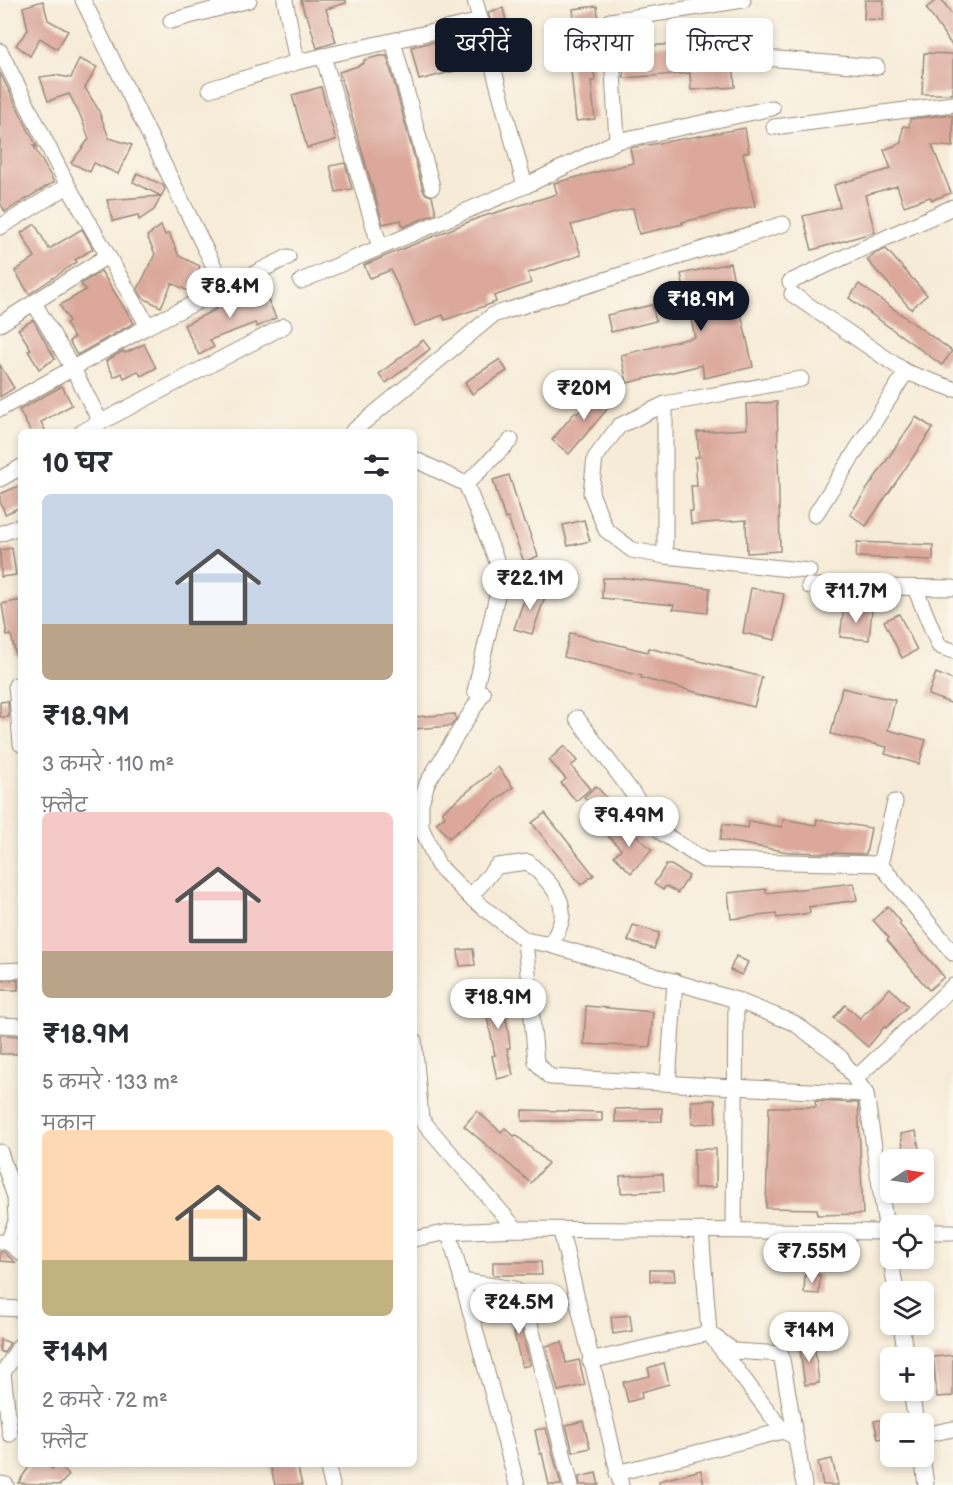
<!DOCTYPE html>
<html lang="hi">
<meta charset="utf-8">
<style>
:root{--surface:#fff;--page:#f2f2f3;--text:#2b2b33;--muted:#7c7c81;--accent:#111827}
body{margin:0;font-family:"Balsamiq Sans","Playpen Sans Deva",sans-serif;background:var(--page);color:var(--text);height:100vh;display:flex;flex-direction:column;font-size:22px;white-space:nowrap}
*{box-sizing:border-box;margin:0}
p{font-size:20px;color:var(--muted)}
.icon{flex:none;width:33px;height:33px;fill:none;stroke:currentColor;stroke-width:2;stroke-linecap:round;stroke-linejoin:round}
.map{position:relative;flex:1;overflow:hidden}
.side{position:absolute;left:18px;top:429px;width:399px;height:1038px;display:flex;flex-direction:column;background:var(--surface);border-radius:9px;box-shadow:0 3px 9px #0003}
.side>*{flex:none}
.top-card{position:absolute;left:435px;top:18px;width:428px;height:54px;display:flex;gap:12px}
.needle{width:39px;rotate:78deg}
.fabs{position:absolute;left:880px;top:1149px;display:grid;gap:12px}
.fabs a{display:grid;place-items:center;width:54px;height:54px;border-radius:9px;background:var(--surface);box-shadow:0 3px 9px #0003;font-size:30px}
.price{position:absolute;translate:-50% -51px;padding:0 14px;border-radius:21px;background:#fff;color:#222;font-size:20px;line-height:39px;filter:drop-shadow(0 2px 3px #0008)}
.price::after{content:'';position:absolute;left:50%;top:36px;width:18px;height:14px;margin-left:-9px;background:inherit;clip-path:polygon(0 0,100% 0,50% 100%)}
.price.on{background:var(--accent);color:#fff}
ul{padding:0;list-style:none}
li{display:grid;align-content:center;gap:12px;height:318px;padding:0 24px}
li span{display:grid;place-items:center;height:186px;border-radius:9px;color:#555}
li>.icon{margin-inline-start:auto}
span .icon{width:108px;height:108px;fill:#fffc;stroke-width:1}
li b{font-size:26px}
h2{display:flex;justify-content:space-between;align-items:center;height:72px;padding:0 24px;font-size:26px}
.pill{padding:0 21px;border-radius:9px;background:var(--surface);box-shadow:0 3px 9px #0003;font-size:21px;line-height:54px}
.pill.on{background:var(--accent);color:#fff}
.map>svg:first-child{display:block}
.building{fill:#dba89b}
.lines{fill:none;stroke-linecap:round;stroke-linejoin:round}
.minor-casing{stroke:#988a7a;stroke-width:17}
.minor{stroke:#fff;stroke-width:15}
</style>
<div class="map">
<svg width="953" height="1485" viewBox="0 0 953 1485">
<rect width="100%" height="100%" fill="#fbf7ec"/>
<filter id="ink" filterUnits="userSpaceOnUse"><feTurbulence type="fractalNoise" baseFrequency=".0167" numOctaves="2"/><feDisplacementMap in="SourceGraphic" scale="12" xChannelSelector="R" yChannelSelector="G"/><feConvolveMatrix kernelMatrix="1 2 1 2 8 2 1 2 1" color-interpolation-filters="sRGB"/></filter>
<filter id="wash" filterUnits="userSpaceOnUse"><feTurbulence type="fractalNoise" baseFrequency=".008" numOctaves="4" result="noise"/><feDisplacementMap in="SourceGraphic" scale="24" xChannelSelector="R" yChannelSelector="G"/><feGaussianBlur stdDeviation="1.35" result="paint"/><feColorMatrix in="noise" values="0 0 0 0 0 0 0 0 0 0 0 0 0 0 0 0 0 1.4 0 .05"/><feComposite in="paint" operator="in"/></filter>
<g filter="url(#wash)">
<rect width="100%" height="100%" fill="#f6ebd7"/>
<g id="blocks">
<g class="building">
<polygon points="301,0 346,0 346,3 326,9 336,42 317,48 307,15 305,15"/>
<polygon points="865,0 884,0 883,20 864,19"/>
<polygon points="937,0 942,0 953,16 953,47 926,8"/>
<polygon points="43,1 48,20 68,31 57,49 40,38 30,56 16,45 28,30 23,7"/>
<polygon points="597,6 600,37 591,38 595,81 591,81 595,119 576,121 569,50 577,49 573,9"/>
<polygon points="503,8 511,42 497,45 488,12"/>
<polygon points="731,32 735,87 691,90 690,73 624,78 621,48 688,43 687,35"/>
<polygon points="474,33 478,50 471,52 475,66 419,80 411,47"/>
<polygon points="924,53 953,54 953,94 922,94"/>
<polygon points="379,56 387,56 423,190 426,194 432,196 436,213 403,227 401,220 383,224 339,72 358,66 364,63 364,60"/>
<polygon points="79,59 97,67 85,88 98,109 109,138 132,145 118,174 94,163 90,172 71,163 89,139 81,117 69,94 48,101 40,77 55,75 71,78"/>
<polygon points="0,73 37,147 33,145 54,182 5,212 0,202"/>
<polygon points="321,87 336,140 307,148 292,95"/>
<polygon points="945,115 953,116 953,147 932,145 951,193 932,200 930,197 904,206 897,186 865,195 875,232 812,250 803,216 840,207 834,185 891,169 884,150 901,143 903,126 909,127 910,119"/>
<polygon points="745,128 749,152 743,153 755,206 682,222 683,224 639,234 633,208 571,225 581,255 528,273 531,283 494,296 496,302 445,320 443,315 415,326 391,270 370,278 364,265 478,218 557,194 554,183 633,163 630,148"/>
<polygon points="345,163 352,189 336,192 330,166"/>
<polygon points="137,173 163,185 165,189 154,210 139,220 138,215 113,221 107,200 161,196 133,182"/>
<polygon points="35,224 49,249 82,229 93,249 75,260 77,262 29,294 15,271 35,257 21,233"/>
<polygon points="161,226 165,235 169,233 179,256 200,266 188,291 172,283 161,307 143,298 138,289 155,254 147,236"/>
<polygon points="886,249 927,295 911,309 867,260 874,254"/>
<polygon points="730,263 753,367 704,378 702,365 627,383 621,355 695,337 681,274"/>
<polygon points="101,271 134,323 77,355 69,341 74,338 66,323 69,321 60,305 86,290 81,284"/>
<polygon points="859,284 952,351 942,365 849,298"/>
<polygon points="263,288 276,318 257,327 255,323 210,340 214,347 199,355 184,325 216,309 215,304 224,299 231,297 232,301"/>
<polygon points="652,305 656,321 611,332 607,315"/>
<polygon points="33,320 55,359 39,369 28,351 31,349 18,329"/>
<polygon points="423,340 430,349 386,383 379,374"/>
<polygon points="144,344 156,368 141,376 138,371 124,378 122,373 114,377 106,361 123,351 125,353"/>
<polygon points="500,359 507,371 472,394 465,382"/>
<polygon points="0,365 14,388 0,397"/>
<polygon points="62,386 72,405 41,422 46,432 31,432 19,410"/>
<polygon points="601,387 616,399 569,454 552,440 575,412 577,414"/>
<polygon points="777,402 780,551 747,553 746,520 691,524 690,511 693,511 691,486 697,486 695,457 699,457 697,432 747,429 746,404"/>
<polygon points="916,417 933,428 866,526 850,514"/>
<polygon points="509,475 524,523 526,523 538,556 524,562 508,518 505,519 493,480"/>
<polygon points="21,485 21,507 5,514 0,501 0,494"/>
<polygon points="584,520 590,541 568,546 563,525"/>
<polygon points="857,542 933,545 933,560 856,557"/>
<polygon points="12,548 16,575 1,577 0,550"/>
<polygon points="603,578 626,578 710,588 707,613 673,609 674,605 602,598"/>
<polygon points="528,588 546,594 532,634 514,629"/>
<polygon points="751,588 784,594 775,640 743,633"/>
<polygon points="21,600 21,657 16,657 11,635 7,636 2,604"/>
<polygon points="844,607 872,610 869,640 840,637"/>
<polygon points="899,614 917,650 902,658 884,621"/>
<polygon points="570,633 648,652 649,648 762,677 754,707 641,678 642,676 564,657"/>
<polygon points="936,673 953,680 953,704 928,695"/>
<polygon points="842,688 895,700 888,730 926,740 919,764 885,754 887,747 831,734"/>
<polygon points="8,701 9,717 0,717 0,702"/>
<polygon points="455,714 456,719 451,726 414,729 414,717"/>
<polygon points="564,746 577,761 571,766 590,789 576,801 561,783 566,779 549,760"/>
<polygon points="498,767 513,787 449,838 436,823 445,816 442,812"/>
<polygon points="596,786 606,797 594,808 584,797"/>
<polygon points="545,813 594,875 581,885 532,823"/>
<polygon points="783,819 816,825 817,819 871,828 866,854 789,852 720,840 723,824 748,828 749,821 782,827"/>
<polygon points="621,823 633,836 635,834 652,850 631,873 614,856 621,849 608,836"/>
<polygon points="666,865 671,865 689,876 678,893 666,886 663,890 654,884"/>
<polygon points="854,883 857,900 809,907 810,913 777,918 776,914 731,919 728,893 766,889 766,893"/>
<polygon points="888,906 901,922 899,924 944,977 929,990 887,940 889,938 873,920"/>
<polygon points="633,925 659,933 654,949 628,941"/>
<polygon points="473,949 475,965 460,966 458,950"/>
<polygon points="736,956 748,962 742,975 730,970"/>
<polygon points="18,980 18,990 0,990 0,981"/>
<polygon points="499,985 508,1029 510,1048 507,1048 513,1075 497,1079 492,1056 495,1055 481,988"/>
<polygon points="890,988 908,1006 886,1028 885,1026 868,1047 834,1018 845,1005 860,1018"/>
<polygon points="586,1006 653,1012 650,1047 584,1044"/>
<polygon points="0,1035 21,1036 21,1054 0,1054"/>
<polygon points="715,1100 716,1123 692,1124 691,1101"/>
<polygon points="815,1101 858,1103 863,1214 817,1215 817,1209 766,1208 769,1107 816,1107"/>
<polygon points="662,1108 662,1121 615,1122 615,1109"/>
<polygon points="522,1110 602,1112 602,1121 522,1121"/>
<polygon points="477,1111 501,1132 505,1128 514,1136 516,1135 548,1163 531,1183 464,1126"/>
<polygon points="916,1131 921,1160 905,1160 901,1134"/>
<polygon points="694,1149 716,1149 716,1187 694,1188"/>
<polygon points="663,1174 664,1191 621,1193 620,1176"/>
<polygon points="0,1252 4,1252 15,1262 0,1261"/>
<polygon points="493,1262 541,1262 542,1275 493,1275"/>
<polygon points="650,1270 674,1270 675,1281 650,1281"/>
<polygon points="805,1274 820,1275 819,1294 804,1293"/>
<polygon points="549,1296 553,1313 538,1316 534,1300"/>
<polygon points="515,1303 530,1365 522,1367 507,1304"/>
<polygon points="630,1315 632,1331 613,1334 611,1317"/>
<polygon points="0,1339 10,1343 4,1353 0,1351"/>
<polygon points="562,1342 566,1363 579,1360 585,1385 558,1391 546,1346"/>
<polygon points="814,1342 819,1383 805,1385 799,1344"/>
<polygon points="953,1355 953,1396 937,1397 933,1357"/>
<polygon points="664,1363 669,1384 641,1392 642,1398 628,1402 623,1382 650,1376 648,1368"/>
<polygon points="891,1418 891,1437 878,1439 874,1421"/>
<polygon points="583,1421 590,1448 573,1452 566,1425"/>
<polygon points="546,1428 561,1485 549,1485 542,1453 540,1454 535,1430"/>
<polygon points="832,1459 838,1485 823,1485 818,1462"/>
<polygon points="31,1464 46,1464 52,1469 57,1464 69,1475 60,1485 18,1483"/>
<polygon points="270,1464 297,1464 302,1485 275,1485"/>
<polygon points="701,1470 704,1485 659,1485 659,1481"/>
<polygon points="596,1473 599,1485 580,1485 579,1477"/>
</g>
</g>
</g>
<g filter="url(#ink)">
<use href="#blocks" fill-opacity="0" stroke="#988a7a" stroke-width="1.5"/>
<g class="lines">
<g class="minor-casing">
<g id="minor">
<polyline points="83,0 224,287"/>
<polyline points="285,0 297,62"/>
<polyline points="475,0 525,186"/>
<polyline points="171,21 249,0"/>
<polyline points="393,41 432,187"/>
<polyline points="0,51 68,186 148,326"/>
<polyline points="323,56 380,247"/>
<polyline points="765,58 877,67"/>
<polyline points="210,89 297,62 481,21"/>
<polyline points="774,127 953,104"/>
<polyline points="617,141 610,21 743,0"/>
<polyline points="0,227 68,186"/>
<polyline points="301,281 525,186 617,141 772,108"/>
<polyline points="790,282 953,207"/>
<polyline points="792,294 906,372 953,389"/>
<polyline points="34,303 72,367 100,421"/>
<polyline points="0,324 107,256"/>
<polyline points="801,379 665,404 619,426 595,458 591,493 606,530 632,550 665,556 809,571"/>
<polyline points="665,404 665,556"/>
<polyline points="0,409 148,326 288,257"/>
<polyline points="82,432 284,326"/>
<polyline points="352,432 493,315 783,224"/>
<polyline points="414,459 466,484 502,574 475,691"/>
<polyline points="0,479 21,467"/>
<polyline points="466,484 511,440"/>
<polyline points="815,515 906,372"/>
<polyline points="0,534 21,526"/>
<polyline points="809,586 953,588"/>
<polyline points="915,588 939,646 953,651"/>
<polyline points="16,685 21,744"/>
<polyline points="483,693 427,783 421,803 421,827 438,865 470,897 525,940 551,945 736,1000 794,1023 840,1057 866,1094 896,1292"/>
<polyline points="577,718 662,833 704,860 880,864 953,953"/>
<polyline points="880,864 895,802"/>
<path d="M470 897 497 866 528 862C544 877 568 897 561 922 559 930 554 937 551 945"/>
<polyline points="525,940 536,1062 550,1077 866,1094"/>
<polyline points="0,971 21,970"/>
<polyline points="0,1025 21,1026"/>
<polyline points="414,1040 421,1119 516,1229"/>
<polyline points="855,1079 953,986"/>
<polyline points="668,1083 675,981"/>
<polyline points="0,1152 15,1197 16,1222 8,1242"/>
<polyline points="701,1230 709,1333 783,1431 795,1437"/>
<polyline points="734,1230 736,1000"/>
<polyline points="561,1231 621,1485"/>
<polyline points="449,1232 517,1485"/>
<polyline points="924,1232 953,1232"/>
<polyline points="414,1239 449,1232 516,1229 891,1232"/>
<polyline points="0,1242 8,1242 21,1253"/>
<polyline points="462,1281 514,1289 523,1296 571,1485"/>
<polyline points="0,1308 21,1309"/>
<polyline points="901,1324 906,1358"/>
<polyline points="590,1361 709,1333 734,1351 781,1354 804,1485"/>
<polyline points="3,1373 10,1434"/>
<polyline points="0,1378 21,1344"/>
<polyline points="911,1390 916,1424"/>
<polyline points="924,1435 953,1429"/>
<polyline points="922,1456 926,1485"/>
<polyline points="327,1464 332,1485"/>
<polyline points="617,1473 783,1431"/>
<polyline points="0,1484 6,1485"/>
</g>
</g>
<use href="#minor" class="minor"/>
</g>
</g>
</svg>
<div class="fabs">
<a><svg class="needle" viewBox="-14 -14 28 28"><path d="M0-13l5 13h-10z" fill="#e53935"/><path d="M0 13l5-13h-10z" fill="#7c7c81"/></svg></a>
<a><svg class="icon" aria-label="locate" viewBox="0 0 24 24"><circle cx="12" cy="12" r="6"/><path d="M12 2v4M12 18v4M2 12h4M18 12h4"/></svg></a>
<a><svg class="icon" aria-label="layers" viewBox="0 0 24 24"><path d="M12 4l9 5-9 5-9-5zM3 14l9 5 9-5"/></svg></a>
<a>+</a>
<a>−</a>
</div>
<b class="price" style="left:230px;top:319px">₹8.4M</b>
<b class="price on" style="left:701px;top:332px">₹18.9M</b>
<b class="price" style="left:584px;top:421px">₹20M</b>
<b class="price" style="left:530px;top:611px">₹22.1M</b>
<b class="price" style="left:856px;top:624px">₹11.7M</b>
<b class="price" style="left:629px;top:848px">₹9.49M</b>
<b class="price" style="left:498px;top:1030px">₹18.9M</b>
<b class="price" style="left:812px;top:1284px">₹7.55M</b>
<b class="price" style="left:519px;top:1335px">₹24.5M</b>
<b class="price" style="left:809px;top:1363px">₹14M</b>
<div class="top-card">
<a class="pill on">खरीदें</a>
<a class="pill">किराया</a>
<a class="pill">फ़िल्टर</a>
</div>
<section class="side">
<h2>10 घर<svg class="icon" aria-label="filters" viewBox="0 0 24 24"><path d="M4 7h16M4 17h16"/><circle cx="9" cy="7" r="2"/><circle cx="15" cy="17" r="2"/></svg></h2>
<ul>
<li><span style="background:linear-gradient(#c9d6e8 70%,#b9a48a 0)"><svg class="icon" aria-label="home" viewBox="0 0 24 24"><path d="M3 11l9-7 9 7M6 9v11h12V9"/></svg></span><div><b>₹18.9M</b><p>3 कमरे · 110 m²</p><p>फ़्लैट</p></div></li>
<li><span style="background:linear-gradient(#f6c9c9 75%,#b9a48a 0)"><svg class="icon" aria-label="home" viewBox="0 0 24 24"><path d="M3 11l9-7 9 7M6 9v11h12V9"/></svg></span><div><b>₹18.9M</b><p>5 कमरे · 133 m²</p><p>मकान</p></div></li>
<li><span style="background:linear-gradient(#ffd9b3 70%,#c2b280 0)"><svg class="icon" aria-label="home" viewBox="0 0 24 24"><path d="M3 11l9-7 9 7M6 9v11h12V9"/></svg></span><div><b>₹14M</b><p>2 कमरे · 72 m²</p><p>फ़्लैट</p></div></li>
</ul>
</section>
</div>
